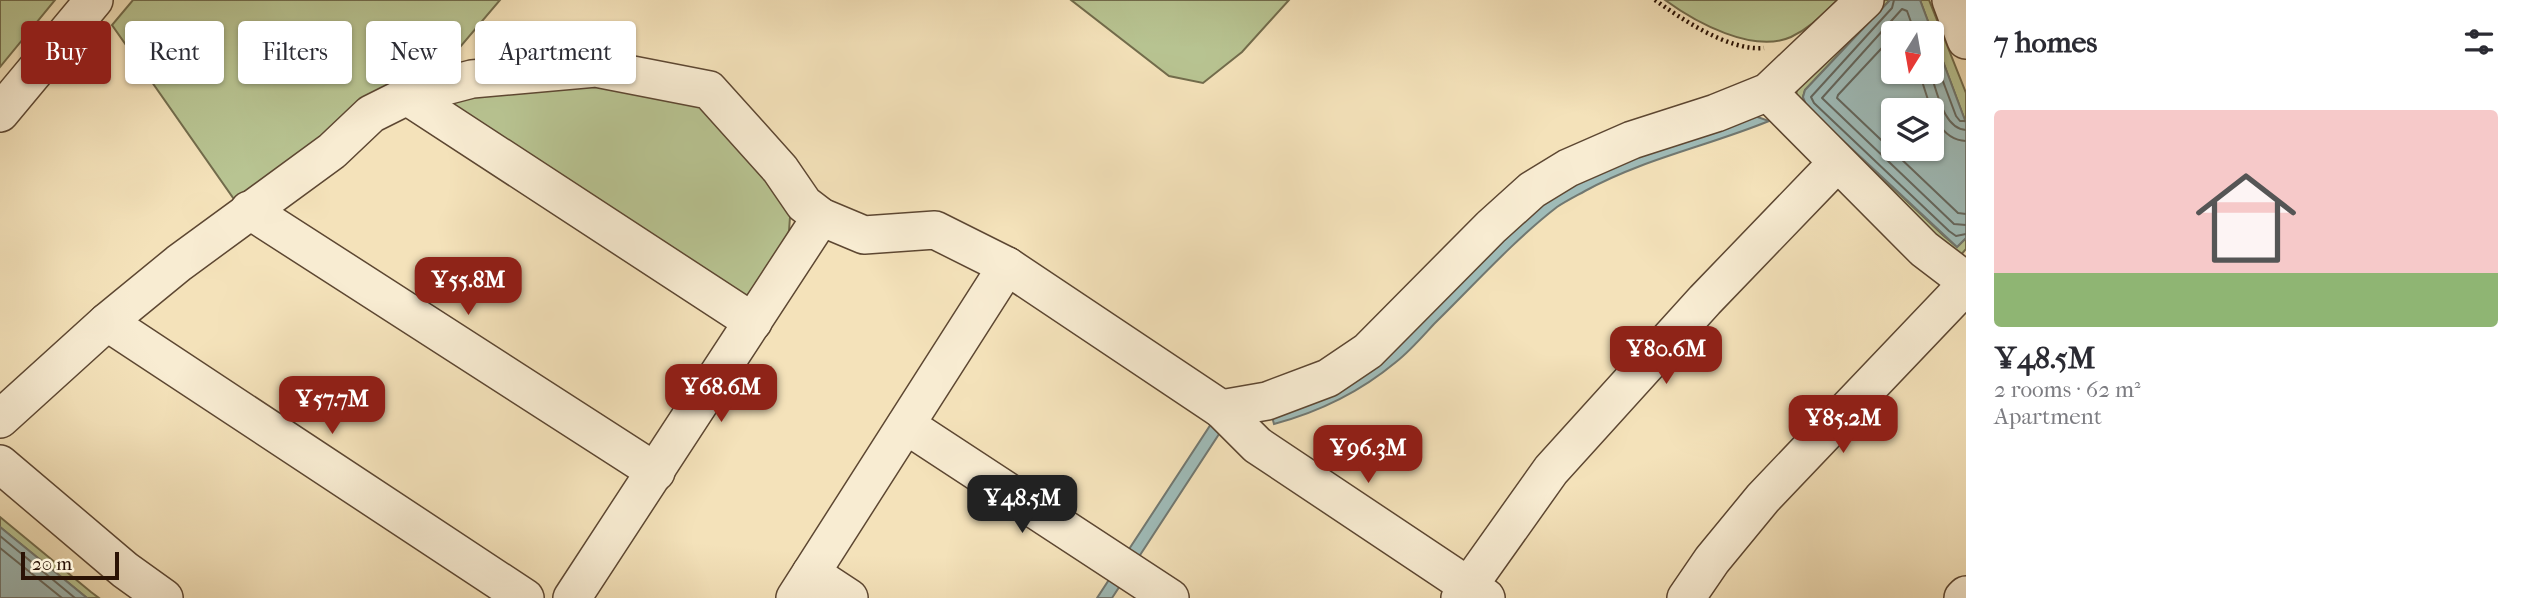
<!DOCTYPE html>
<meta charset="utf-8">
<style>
:root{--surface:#fff;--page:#f2f2f3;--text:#2b2b33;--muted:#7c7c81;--accent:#8f2418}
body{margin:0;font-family:"IM FELL French Canon",serif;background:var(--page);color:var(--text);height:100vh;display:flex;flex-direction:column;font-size:26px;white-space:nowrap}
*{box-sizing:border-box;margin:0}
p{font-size:23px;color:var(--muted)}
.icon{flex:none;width:38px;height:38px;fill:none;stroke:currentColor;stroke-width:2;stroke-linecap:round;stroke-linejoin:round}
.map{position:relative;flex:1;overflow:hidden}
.details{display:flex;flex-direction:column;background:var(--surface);width:560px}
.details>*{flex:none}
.guide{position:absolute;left:21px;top:21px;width:665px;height:63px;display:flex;gap:14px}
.needle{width:46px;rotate:191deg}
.controls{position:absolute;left:1881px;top:21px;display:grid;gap:14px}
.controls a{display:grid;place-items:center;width:63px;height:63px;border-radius:7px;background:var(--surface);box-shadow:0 2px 5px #0004;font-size:35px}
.scale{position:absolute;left:21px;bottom:18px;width:98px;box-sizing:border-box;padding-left:7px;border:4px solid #2b1305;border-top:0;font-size:19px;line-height:24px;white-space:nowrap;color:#2b1305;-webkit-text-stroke:5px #f8ecd2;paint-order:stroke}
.price{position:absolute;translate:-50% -60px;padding:0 16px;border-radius:14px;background:var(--accent);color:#fff;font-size:23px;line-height:46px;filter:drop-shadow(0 2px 4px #0008)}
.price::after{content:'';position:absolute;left:50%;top:42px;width:21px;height:16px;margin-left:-10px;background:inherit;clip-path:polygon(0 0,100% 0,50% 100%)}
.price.on{background:#222;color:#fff}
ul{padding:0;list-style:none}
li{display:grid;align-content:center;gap:14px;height:371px;padding:0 28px}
li span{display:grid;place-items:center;height:217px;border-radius:7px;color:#555}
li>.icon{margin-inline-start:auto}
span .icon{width:126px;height:126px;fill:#fffc;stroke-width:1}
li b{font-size:30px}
h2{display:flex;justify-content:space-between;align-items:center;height:84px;padding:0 28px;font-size:30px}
.chip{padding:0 24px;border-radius:7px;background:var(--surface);box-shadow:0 2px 5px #0004;font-size:24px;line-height:63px}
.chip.on{background:var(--accent);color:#fff}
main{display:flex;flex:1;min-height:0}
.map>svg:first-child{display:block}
.green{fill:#b8c492;stroke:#726c4c;stroke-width:2}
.water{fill:#9fbcb9;stroke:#717871;stroke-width:2;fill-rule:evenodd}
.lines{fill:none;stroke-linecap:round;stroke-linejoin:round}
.shore{stroke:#65685f;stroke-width:2}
.minor-casing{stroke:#5d4732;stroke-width:40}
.path{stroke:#2b1305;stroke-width:4.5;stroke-dasharray:2 3.5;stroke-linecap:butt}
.minor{stroke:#f8ecd2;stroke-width:37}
</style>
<main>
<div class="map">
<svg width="1966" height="598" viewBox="0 0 1966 598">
<rect width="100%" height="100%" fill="#f4e2ba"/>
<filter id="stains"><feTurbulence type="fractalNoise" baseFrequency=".00286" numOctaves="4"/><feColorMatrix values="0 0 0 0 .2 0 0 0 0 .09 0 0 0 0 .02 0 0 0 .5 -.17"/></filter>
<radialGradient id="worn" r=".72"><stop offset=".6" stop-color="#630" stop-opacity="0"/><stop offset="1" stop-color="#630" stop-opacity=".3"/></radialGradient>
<g class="green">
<polygon points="0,0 55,0 0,67"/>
<polygon points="133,0 500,0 438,73 335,127 236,202 112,25"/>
<polygon points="1071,0 1289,0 1242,52 1203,83 1169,76"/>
<path d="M1665 0H1838C1823 14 1810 28 1791 37 1753 54 1695 22 1665 0Z"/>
<path d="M1880 0H1890L1805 90 1803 97 1807 107 1944 236 1957 247 1966 238V249L1960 256 1888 194 1802 110C1797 102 1794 96 1798 87Z"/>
<polygon points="1920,0 1929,0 1966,93 1966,123"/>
<polygon points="593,83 699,102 769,179 786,205 790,217 789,231 784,247 755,293 738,297 450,102 469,95"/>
<polygon points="0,517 91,592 99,598 87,598 0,527"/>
</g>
<g class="water">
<path d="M1890 0H1920L1966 123V238L1957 247 1807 107 1803 97 1805 90ZM1894 33H1932V72H1894ZM1894 110H1932V149H1894Z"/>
<path d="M1752 115 1769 121C1708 146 1643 159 1585 191 1576 196 1566 201 1557 207 1513 241 1474 285 1434 324 1422 337 1410 351 1396 362 1360 392 1319 412 1274 424L1271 413 1561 190 1608 167Z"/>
<polygon points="1213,421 1221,431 1112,598 1097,598"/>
<polygon points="0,527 87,598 0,598"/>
</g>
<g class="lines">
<g class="shore">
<polyline points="1894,0 1892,8 1811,97 1814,103 1949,231 1956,236 1966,234"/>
<polyline points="1915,33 1907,11 1902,9 1822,98 1954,224 1966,225"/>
<polyline points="1894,35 1838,95 1837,98 1958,213 1966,214"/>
<polyline points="1932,52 1956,116 1960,121 1966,121"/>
<path d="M1919 72C1928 96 1934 140 1966 141"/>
<path d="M1930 72C1937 90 1943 129 1966 130"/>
<polyline points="0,536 75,598"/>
<polyline points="0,548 62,598"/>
</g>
<g class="minor-casing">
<g id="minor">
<polyline points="1951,0 1966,40"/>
<polyline points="1768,92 1924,249 1966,281"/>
<polyline points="407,96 753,322"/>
<polyline points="0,113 94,0"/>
<polyline points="249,210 656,472"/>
<polyline points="107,322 525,598"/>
<polyline points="1221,409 1267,401 1328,378 1368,351 1491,227 1532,190 1568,168 1632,140 1716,113 1768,92 1865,0"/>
<polyline points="0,419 107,322 179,263 332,151 371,114 407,96 472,79 596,68 709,90 780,169 804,204 821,217 864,235 935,230 1007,266 1221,409 1257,445 1486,598"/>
<polyline points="906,425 1170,598"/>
<polyline points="0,464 125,570 164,598"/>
<polyline points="811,573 849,598"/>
<polyline points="572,598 821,217"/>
<polyline points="795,598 1007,266"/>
<polyline points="1460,598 1551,470 1705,300 1837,163"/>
<polyline points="1686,598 1712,560 1763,498 1966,285"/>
<polyline points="1963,598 1966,595"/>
</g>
</g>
<path class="path" d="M1655 0C1683 20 1729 51 1764 48"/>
<use href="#minor" class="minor"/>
</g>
<rect width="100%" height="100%" filter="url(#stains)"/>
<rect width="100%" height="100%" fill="url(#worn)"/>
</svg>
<div class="controls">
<a><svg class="needle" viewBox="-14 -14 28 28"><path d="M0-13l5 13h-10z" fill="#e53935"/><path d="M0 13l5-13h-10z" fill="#7c7c81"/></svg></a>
<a><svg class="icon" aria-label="layers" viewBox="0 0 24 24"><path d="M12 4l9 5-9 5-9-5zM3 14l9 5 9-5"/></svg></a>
</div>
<div class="scale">20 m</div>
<b class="price" style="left:468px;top:317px">¥55.8M</b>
<b class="price" style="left:1666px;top:386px">¥80.6M</b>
<b class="price" style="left:721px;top:424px">¥68.6M</b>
<b class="price" style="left:332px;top:436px">¥57.7M</b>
<b class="price" style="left:1843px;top:455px">¥85.2M</b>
<b class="price" style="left:1368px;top:485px">¥96.3M</b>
<b class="price on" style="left:1022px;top:535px">¥48.5M</b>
<div class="guide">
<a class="chip on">Buy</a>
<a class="chip">Rent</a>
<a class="chip">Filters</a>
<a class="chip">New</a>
<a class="chip">Apartment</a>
</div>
</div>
<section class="details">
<h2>7 homes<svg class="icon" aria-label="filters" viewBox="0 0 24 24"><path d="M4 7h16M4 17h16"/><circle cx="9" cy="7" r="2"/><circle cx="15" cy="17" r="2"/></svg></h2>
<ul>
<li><span style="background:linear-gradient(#f6c9c9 75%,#8fb573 0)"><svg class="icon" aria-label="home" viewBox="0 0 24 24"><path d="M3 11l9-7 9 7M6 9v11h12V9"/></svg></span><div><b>¥48.5M</b><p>2 rooms · 62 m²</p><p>Apartment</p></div></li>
</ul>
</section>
</main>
